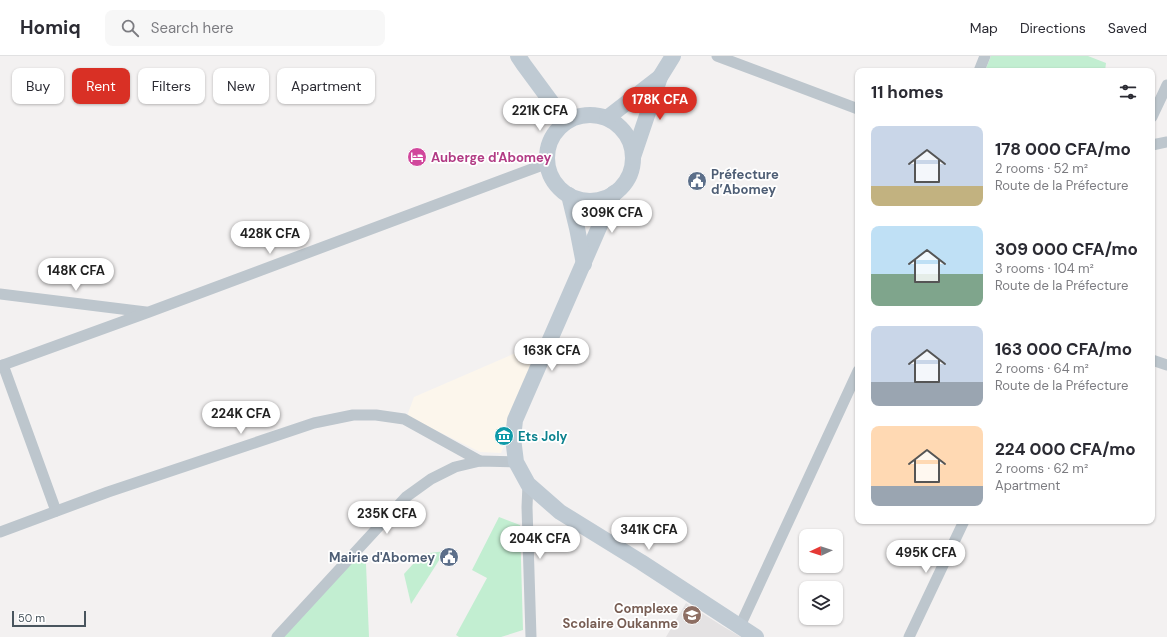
<!DOCTYPE html>
<meta charset="utf-8">
<style>
:root{--surface:#fff;--page:#f7f7f7;--text:#2b2b33;--muted:#7c7c81;--line:#e1e1e2;--accent:#d93025}
body{margin:0;font-family:"DM Sans",sans-serif;background:var(--page);color:var(--text);height:100vh;display:flex;flex-direction:column;font-size:15px;white-space:nowrap}
*{box-sizing:border-box;margin:0}
p{font-size:13px;color:var(--muted)}
.icon{flex:none;width:22px;height:22px;fill:none;stroke:currentColor;stroke-width:2;stroke-linecap:round;stroke-linejoin:round}
.map{position:relative;flex:1;overflow:hidden}
.drawer{position:absolute;left:855px;top:12px;width:300px;height:456px;display:flex;flex-direction:column;background:var(--surface);border-radius:8px;box-shadow:0 1px 3px #0004}
.drawer>*{flex:none}
.guide{position:absolute;left:12px;top:12px;width:380px;height:36px;display:flex;gap:8px}
.needle{width:26px;rotate:266deg}
.controls{position:absolute;left:799px;top:473px;display:grid;gap:8px}
.controls a{display:grid;place-items:center;width:44px;height:44px;border-radius:8px;background:var(--surface);box-shadow:0 1px 3px #0004;font-size:20px}
.scale{position:absolute;left:12px;bottom:10px;width:74px;box-sizing:border-box;padding-left:4px;border:2px solid #49555e;border-top:0;font-size:11px;line-height:14px;white-space:nowrap;color:#49555e;-webkit-text-stroke:3px #fff;paint-order:stroke}
.price{position:absolute;translate:-50% -34px;padding:0 9px;border-radius:14px;background:#fff;color:#222;font-size:13px;line-height:26px;filter:drop-shadow(0 1px 2px #0008)}
.price::after{content:'';position:absolute;left:50%;top:24px;width:12px;height:9px;margin-left:-6px;background:inherit;clip-path:polygon(0 0,100% 0,50% 100%)}
.price.selected{background:var(--accent);color:#fff}
ul{padding:0;list-style:none}
li{display:flex;align-items:center;gap:12px;height:100px;padding:0 16px}
li span{display:grid;place-items:center;flex:none;width:112px;height:80px;border-radius:8px;color:#555}
li>.icon{margin-inline-start:auto}
span .icon{width:48px;height:48px;fill:#fffc;stroke-width:1}
li b{font-size:17px}
h2{display:flex;justify-content:space-between;align-items:center;height:48px;padding:0 16px;font-size:17px}
.pill{padding:0 14px;border-radius:8px;background:var(--surface);box-shadow:0 1px 3px #0004;font-size:14px;line-height:36px}
.pill.selected{background:var(--accent);color:#fff}
header{display:flex;align-items:center;gap:24px;box-sizing:border-box;height:56px;padding:0 20px;background:var(--surface);border-bottom:1px solid var(--line)}
header strong{font-size:19px}
nav{display:flex;gap:22px;margin-inline-start:auto;font-size:14px}
.search{width:280px;height:36px;background:var(--page);display:flex;align-items:center;gap:10px;box-sizing:border-box;padding:0 14px;border-radius:8px;color:var(--muted);font-size:15px}
.map>svg:first-child{display:block}
.commercial{fill:#fcf6ec}
.education{fill:#e4e2e3}
.green{fill:#c2eed1}
.lines{fill:none;stroke-linecap:round;stroke-linejoin:round}
.street{stroke:#bdc6cd;stroke-width:11}
.secondary{stroke:#bfcad3;stroke-width:16}
.labels{text-anchor:middle;dominant-baseline:central;stroke-width:3.5;stroke-linejoin:round;paint-order:stroke}
.hotel-label{font-size:13px;font-weight:bold;fill:#b23c85;stroke:#fff;text-anchor:start}
.service-label{font-size:13px;font-weight:bold;fill:#4e5e75;stroke:#fff;text-anchor:start}
.culture-label{font-size:13px;font-weight:bold;fill:#0d838f;stroke:#fff;text-anchor:start}
.education-label{font-size:13px;font-weight:bold;fill:#785e54;stroke:#fff;text-anchor:end}
</style>
<header>
<strong>Homiq</strong>
<div class="search"><svg class="icon" aria-label="search" viewBox="0 0 24 24"><circle cx="10" cy="10" r="6"/><path d="M15 15l6 6"/></svg>Search here</div>
<nav><a>Map</a><a>Directions</a><a>Saved</a></nav>
</header>
<div class="map">
<svg width="1167" height="581" viewBox="0 0 1167 581">
<rect width="100%" height="100%" fill="#f3f1f1"/>
<polygon class="commercial" points="548,283 501,397 480,396 407,360 414,341"/>
<polygon class="education" points="686,547 724,571 741,581 666,581"/>
<g class="green">
<polygon points="991,0 1088,0 1106,7 1105,15 985,15"/>
<polygon points="499,461 520,469 523,574 501,581 459,581 456,579 487,522 472,514"/>
<polygon points="445,495 411,548 404,518 422,498"/>
<polygon points="358,497 363,500 366,508 369,581 281,581"/>
</g>
<g class="lines">
<g class="street">
<polyline points="717,0 858,53"/>
<polyline points="979,15 985,0"/>
<polyline points="1152,61 1167,29"/>
<polyline points="1152,89 1167,86"/>
<polyline points="0,238 146,256"/>
<polyline points="1152,304 1167,309"/>
<polyline points="3,309 56,455"/>
<polyline points="0,310 149,256 548,107"/>
<polyline points="528,428 527,451 531,581"/>
<polyline points="0,476 108,436 314,367 353,359 376,359 404,363 480,405"/>
<polyline points="740,570 858,315"/>
<polyline points="277,581 406,441 431,423 455,411 480,405 516,406"/>
<polyline points="909,581 964,465"/>
</g>
<g class="secondary">
<polyline points="518,0 524,9 566,66"/>
<circle cx="590" cy="102" r="43"/>
<polyline points="607,62 660,21"/>
<polyline points="633,101 660,21 673,0"/>
<polyline points="614,137 515,364 513,382 516,406 528,428 560,456 641,506 756,581"/>
<polyline points="569,139 577,172 584,208"/>
</g>
</g>
<defs>
<g id="hotel-disc" transform="scale(1)"><circle r="9.5" fill="#d1479c" stroke="#fff"/><path d="M-6-4.5h1.5V1H6V5H4.5V3h-9V5H-6ZM-4 0a1.8 1.8 0 1 1 3.6 0ZM.5 0V-2.5h3Q6-2.5 6 0Z" fill="#fff"/></g>
<g id="civic-disc" transform="scale(1)"><circle r="9.5" fill="#5c6f8a" stroke="#fff"/><path d="M-.6-6.5H3V-4.5H.6V-3L4-1V1h2V6H-6V1h2V-1L-.6-3ZM-1.2 2.5V6h2.4V2.5Z" fill="#fff"/></g>
<g id="museum-disc" transform="scale(1)"><circle r="9.5" fill="#0f9aa8" stroke="#fff"/><path d="M0-6L6-3V-2H-6V-3ZM-5-1h2V3h-2ZM-1-1h2V3h-2ZM3-1h2V3H3ZM-6 4H6V6H-6Z" fill="#fff"/></g>
<g id="school-disc" transform="scale(1)"><circle r="9.5" fill="#8d6e63" stroke="#fff"/><path d="M0-5L7-2L0 1L-7-2ZM-4 1L0 2.5L4 1V4Q0 6-4 4Z" fill="#fff"/></g>
</defs>
<g fill-rule="evenodd">
<use href="#hotel-disc" x="417" y="101"/>
<use href="#civic-disc" x="697" y="125"/>
<use href="#museum-disc" x="504" y="380"/>
<use href="#civic-disc" x="449" y="501"/>
<use href="#school-disc" x="692" y="559"/>
</g>
<g class="labels">
<g class="hotel-label">
<text x="431" y="101">Auberge d'Abomey</text>
</g>
<g class="service-label">
<text x="711" y="118">Préfecture<tspan x="711" dy="15">d’Abomey</tspan></text>
<text x="435" y="501" text-anchor="end">Mairie d'Abomey</text>
</g>
<g class="culture-label">
<text x="518" y="380">Ets Joly</text>
</g>
<g class="education-label">
<text x="678" y="552">Complexe<tspan x="678" dy="15">Scolaire Oukanme</tspan></text>
</g>
</g>
</svg>
<div class="controls">
<a><svg class="needle" viewBox="-14 -14 28 28"><path d="M0-13l5 13h-10z" fill="#e53935"/><path d="M0 13l5-13h-10z" fill="#7c7c81"/></svg></a>
<a><svg class="icon" aria-label="layers" viewBox="0 0 24 24"><path d="M12 4l9 5-9 5-9-5zM3 14l9 5 9-5"/></svg></a>
</div>
<div class="scale">50 m</div>
<b class="price selected" style="left:660px;top:65px">178K CFA</b>
<b class="price" style="left:540px;top:76px">221K CFA</b>
<b class="price" style="left:612px;top:178px">309K CFA</b>
<b class="price" style="left:270px;top:199px">428K CFA</b>
<b class="price" style="left:76px;top:236px">148K CFA</b>
<b class="price" style="left:552px;top:316px">163K CFA</b>
<b class="price" style="left:241px;top:379px">224K CFA</b>
<b class="price" style="left:387px;top:479px">235K CFA</b>
<b class="price" style="left:649px;top:495px">341K CFA</b>
<b class="price" style="left:540px;top:504px">204K CFA</b>
<b class="price" style="left:926px;top:518px">495K CFA</b>
<div class="guide">
<a class="pill">Buy</a>
<a class="pill selected">Rent</a>
<a class="pill">Filters</a>
<a class="pill">New</a>
<a class="pill">Apartment</a>
</div>
<section class="drawer">
<h2>11 homes<svg class="icon" aria-label="filters" viewBox="0 0 24 24"><path d="M4 7h16M4 17h16"/><circle cx="9" cy="7" r="2"/><circle cx="15" cy="17" r="2"/></svg></h2>
<ul>
<li><span style="background:linear-gradient(#c9d6e8 75%,#c2b280 0)"><svg class="icon" aria-label="home" viewBox="0 0 24 24"><path d="M3 11l9-7 9 7M6 9v11h12V9"/></svg></span><div><b>178 000 CFA/mo</b><p>2 rooms · 52 m²</p><p>Route de la Préfecture</p></div></li>
<li><span style="background:linear-gradient(#bfe0f5 60%,#7fa58c 0)"><svg class="icon" aria-label="home" viewBox="0 0 24 24"><path d="M3 11l9-7 9 7M6 9v11h12V9"/></svg></span><div><b>309 000 CFA/mo</b><p>3 rooms · 104 m²</p><p>Route de la Préfecture</p></div></li>
<li><span style="background:linear-gradient(#c9d6e8 70%,#9aa5b1 0)"><svg class="icon" aria-label="home" viewBox="0 0 24 24"><path d="M3 11l9-7 9 7M6 9v11h12V9"/></svg></span><div><b>163 000 CFA/mo</b><p>2 rooms · 64 m²</p><p>Route de la Préfecture</p></div></li>
<li><span style="background:linear-gradient(#ffd9b3 75%,#9aa5b1 0)"><svg class="icon" aria-label="home" viewBox="0 0 24 24"><path d="M3 11l9-7 9 7M6 9v11h12V9"/></svg></span><div><b>224 000 CFA/mo</b><p>2 rooms · 62 m²</p><p>Apartment</p></div></li>
</ul>
</section>
</div>
